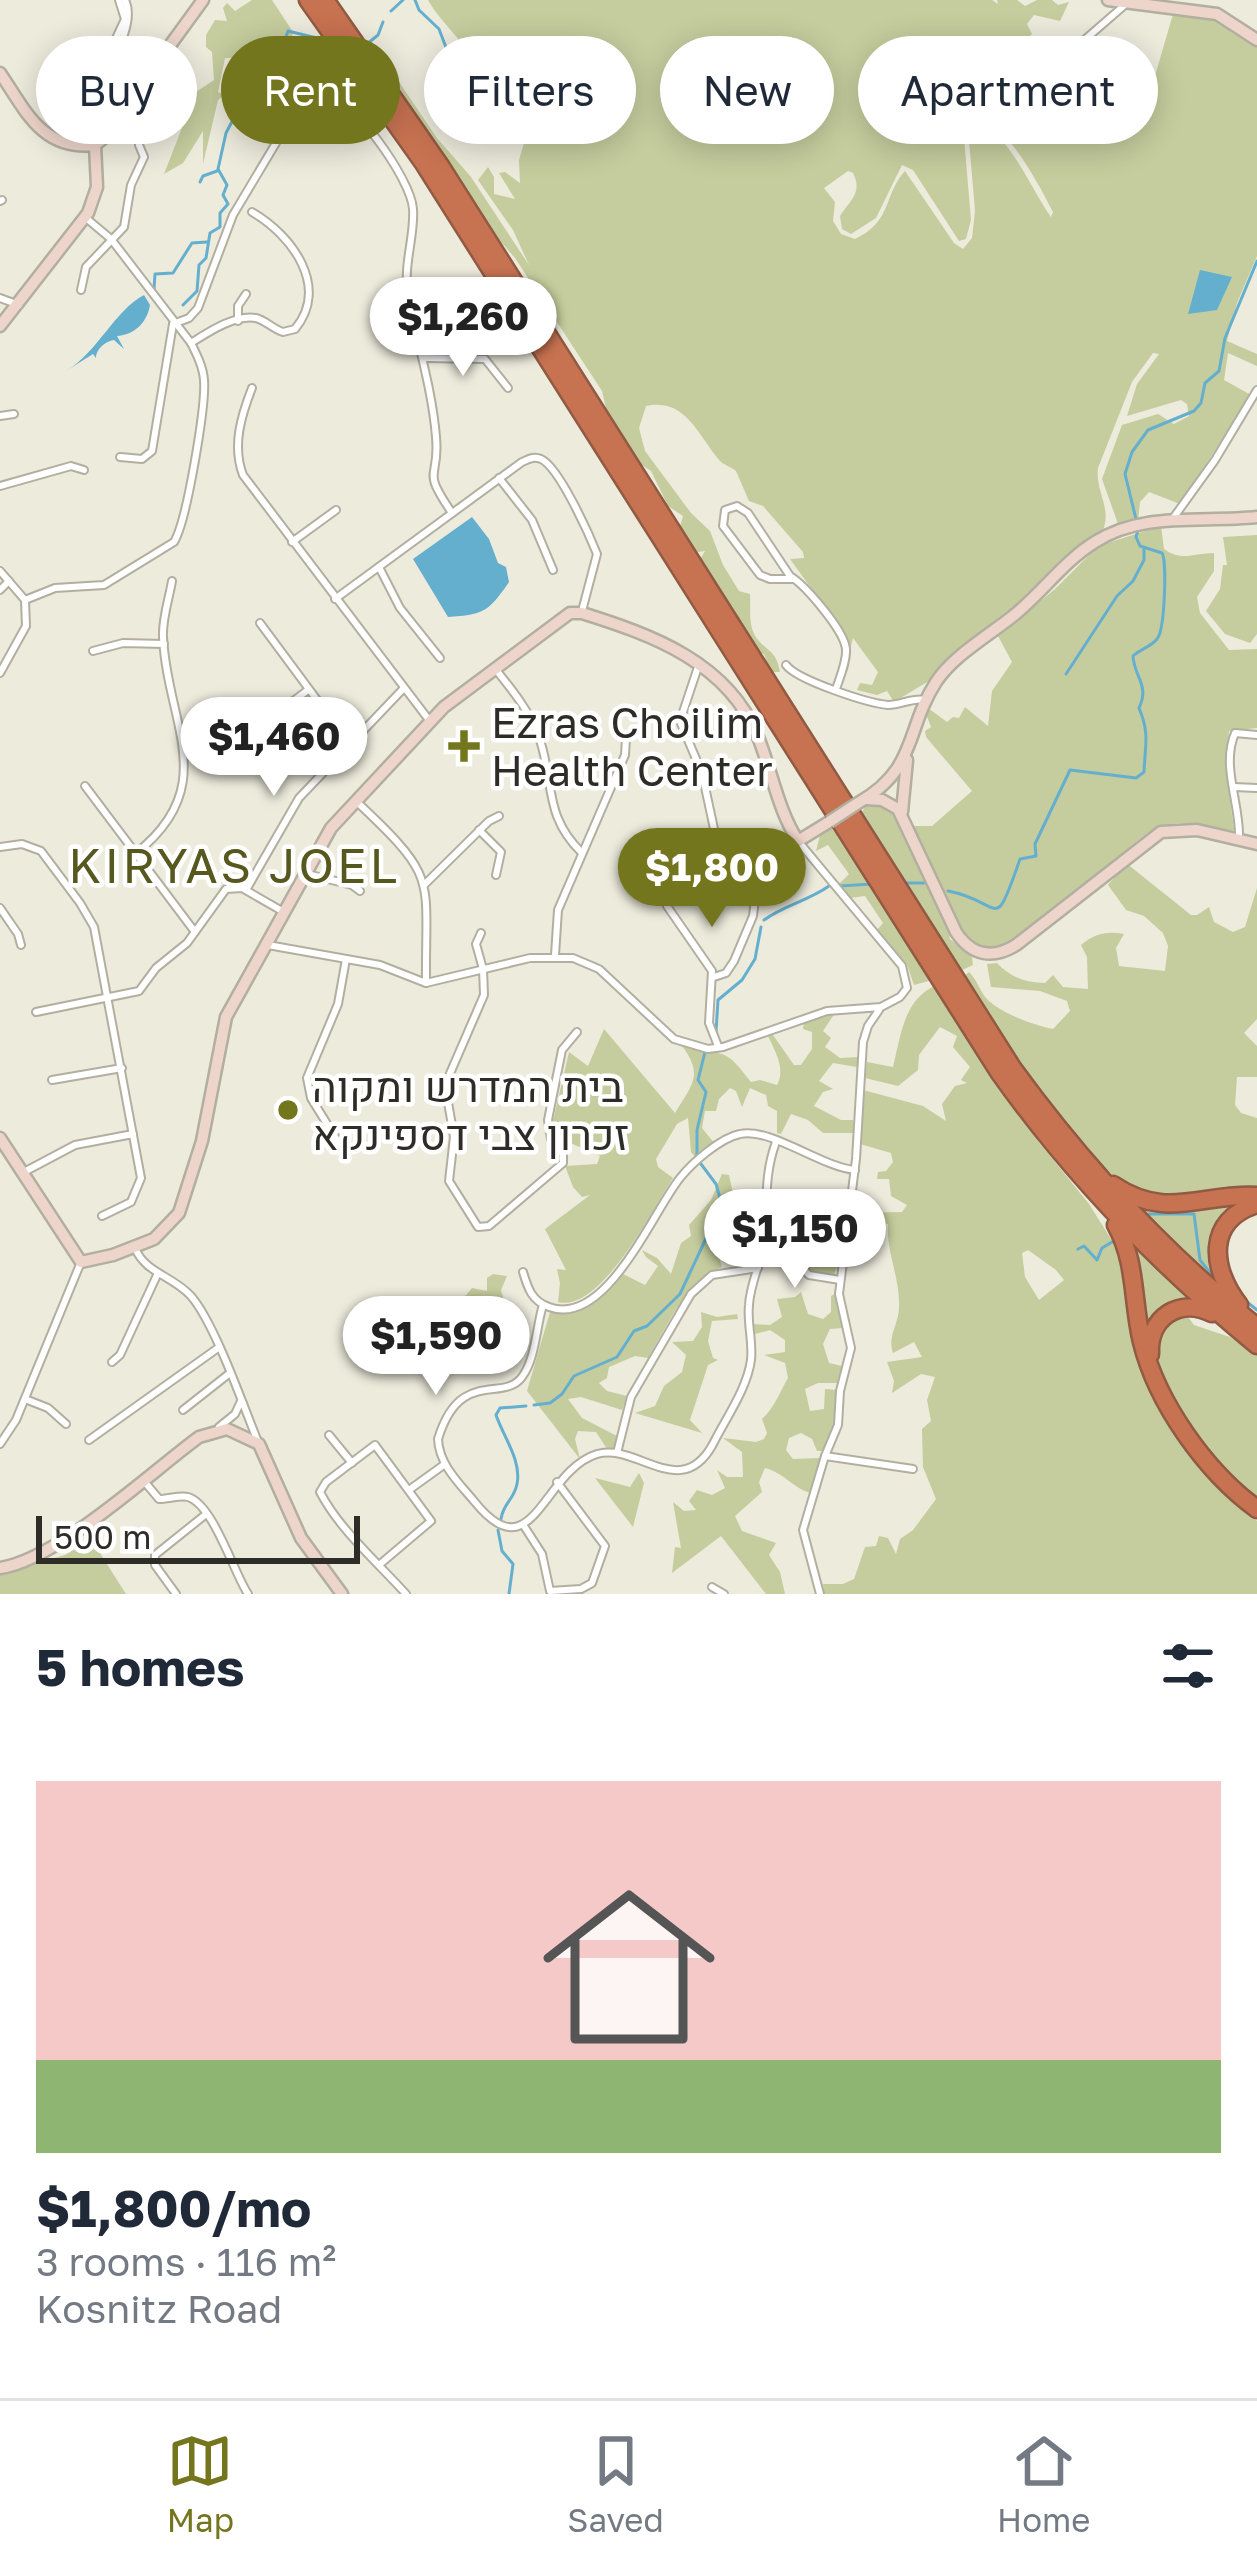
<!DOCTYPE html>
<meta charset="utf-8">
<style>
:root{--surface:#fff;--page:#f6f6f7;--text:#1f2937;--muted:#747a83;--line:#e0e1e3;--accent:#73761d}
body{margin:0;font-family:"Golos Text",Heebo,sans-serif;background:var(--page);color:var(--text);height:100vh;display:flex;flex-direction:column;font-size:45px;white-space:nowrap}
*{box-sizing:border-box;margin:0}
p{font-size:39px;color:var(--muted)}
.icon{flex:none;width:66px;height:66px;fill:none;stroke:currentColor;stroke-width:2;stroke-linecap:round;stroke-linejoin:round}
.map{position:relative;height:1594px;overflow:hidden}
.drawer{display:flex;flex-direction:column;background:var(--surface);flex:1}
.drawer>*{flex:none}
.top-card{position:absolute;left:36px;top:36px;width:1185px;height:108px;display:flex;gap:24px}
.scale{position:absolute;left:36px;bottom:30px;width:324px;box-sizing:border-box;padding-left:12px;border:6px solid #2e2c27;border-top:0;font-size:33px;line-height:42px;white-space:nowrap;color:#2e2c27;-webkit-text-stroke:9px #fff;paint-order:stroke}
.price{position:absolute;translate:-50% -102px;padding:0 27px;border-radius:42px;background:#fff;color:#222;font-size:39px;line-height:78px;filter:drop-shadow(0 3px 6px #0008)}
.price::after{content:'';position:absolute;left:50%;top:72px;width:36px;height:27px;margin-left:-18px;background:inherit;clip-path:polygon(0 0,100% 0,50% 100%)}
.price.current{background:var(--accent);color:#fff}
ul{padding:0;list-style:none}
li{display:grid;align-content:center;gap:24px;height:636px;padding:0 36px}
li span{display:grid;place-items:center;height:372px;border-radius:0px;color:#555}
li>.icon{margin-inline-start:auto}
span .icon{width:216px;height:216px;fill:#fffc;stroke-width:1}
li b{font-size:51px}
h2{display:flex;justify-content:space-between;align-items:center;height:144px;padding:0 36px;font-size:51px}
.tag{padding:0 42px;border-radius:54px;background:var(--surface);box-shadow:0 6px 30px #0003;font-size:42px;line-height:108px}
.tag.current{background:var(--accent);color:#fff}
.menu{display:flex;justify-content:space-around;align-items:center;height:168px;border-top:3px solid var(--line);background:var(--surface);font-size:33px;color:var(--muted)}
.menu a{display:grid;justify-items:center;gap:6px}
.menu .current{color:var(--accent)}
.map>svg:first-child{display:block}
.green{fill:#c5cd9e;fill-rule:evenodd}
.water{fill:#65afce}
.lines{fill:none;stroke-linecap:round;stroke-linejoin:round}
.stream{stroke:#65afce;stroke-width:3}
.street-casing{stroke:#b2afa1;stroke-width:10}
.secondary-casing{stroke:#b2afa1;stroke-width:15}
.highway-casing{stroke:#915a42;stroke-width:21}
.street{stroke:#fff;stroke-width:6}
.secondary{stroke:#eed5cb;stroke-width:10}
.highway{stroke:#c77251;stroke-width:16}
.secondary-bridge-casing{stroke:#b2afa1;stroke-width:15;stroke-linecap:butt}
.secondary-bridge{stroke:#eed5cb;stroke-width:10}
.poi-dot{fill:#73761d;stroke:#fff;stroke-width:4.5}
.labels{text-anchor:middle;dominant-baseline:central;stroke-width:9;stroke-linejoin:round;paint-order:stroke}
.poi-label{font-size:42px;fill:#2e2c27;stroke:#fff;text-anchor:start}
.quarter-label{font-size:48px;letter-spacing:3px;fill:#56581e;stroke:#fff}
</style>
<div class="map">
<svg width="1257" height="1594" viewBox="0 0 1257 1594">
<rect width="100%" height="100%" fill="#edebdc"/>
<g class="green">
<polygon points="252,0 272,0 293,32 289,49 275,48 281,58 263,71 255,58 225,58 218,92 225,95 218,100 203,164 203,131 183,163 164,174 196,92 214,80 212,52 206,47 206,35 215,20 227,21 223,8 227,3 235,11"/>
<path d="M428 0H992L998 4 997 0H1017L1025 6 1037 0H1052L1058 5 1069 2 1060 21 1034 15 1027 24 1032 34 981 79C995 107 1008 129 1038 143L1040 137 1037 126 1048 132 1056 124 1055 115 1082 105 1089 97 1099 100 1117 79 1130 94 1150 93 1173 14 1213 18 1257 46V256L1237 303 1227 341 1257 354V366L1228 353 1224 380 1251 395 1180 504 1149 492 1140 502 1138 522 1118 524 1102 479 1122 425 1158 414 1174 424 1189 416 1187 404 1181 400 1127 416 1137 384 1159 354 1153 353 1132 382 1098 468C1095 491 1112 508 1103 530L932 679 894 702 887 691 877 695 857 690 860 683 872 685 878 672 853 638 850 650 847 638 790 559 804 558 803 552 763 506 749 501 736 471C731 467 724 465 720 461 699 437 686 397 646 406L639 428 645 451 691 513 710 531 723 565 739 591 750 594C751 610 747 628 759 641 770 653 777 653 780 672H771L764 654H756C746 638 742 623 734 610 723 592 710 580 699 561L705 551 692 553 679 530 683 516 668 506 651 471 636 461 608 417 602 391 515 258 486 225 383 65 393 73 437 138 471 177 529 265 513 230 478 180 488 167 494 177V194L515 199 499 173 505 172 520 183 519 160 526 136C517 120 505 94 486 90L488 116 484 126 473 131 446 99 444 82 452 77 453 67 472 61C463 39 440 22 428 0ZM974 111C1010 130 1035 177 1053 212L1051 217C1029 186 1011 136 974 117L969 121 968 129 975 211 972 238 963 249 954 243 905 171C883 195 893 221 855 239L841 234 833 221 835 202 824 188 848 171 853 173C863 193 850 200 840 216L842 229 851 234 876 218 902 165 913 170 959 241 966 239 971 220 963 126 966 114Z"/>
<path d="M1161 526 1164 549C1182 562 1194 553 1214 553V571L1197 597 1200 613 1229 650 1257 649V728L1229 731 1226 770 1234 830 1229 833C1208 827 1177 818 1156 828 1120 845 1020 969 977 947 951 935 925 854 913 826H932L972 791 926 737 925 731 931 727 926 714 928 708 947 722 953 717 959 718 965 707 988 726 992 691 1012 662 998 636 1055 589 1098 546Z"/>
<polygon points="1257,535 1257,634 1250,643 1225,634 1206,611 1220,589 1223,565 1227,565 1223,537"/>
<polygon points="873,803 895,813 947,924 950,939 972,957 973,965 958,972 860,817 865,806"/>
<polygon points="834,825 932,980 914,985 907,965 877,930 883,923 865,896 850,898 839,884 849,874 828,845 816,851 820,835"/>
<path d="M1126 863 1191 915H1197L1209 907 1214 922 1233 932 1245 927 1257 888V1019L1244 1033 1257 1046V1077H1237L1235 1105 1241 1113 1257 1118V1191C1231 1193 1178 1203 1155 1198 1093 1187 997 1031 963 977L969 972C977 980 979 989 986 998 998 1012 1035 1026 1053 1029L1070 1011 1067 1001 1040 991 991 987 987 964 997 963C1010 977 1026 983 1045 983L1053 975 1063 987 1088 989 1087 957 1081 945C1095 933 1108 931 1124 934L1116 948 1119 966 1165 971 1168 946 1163 933 1144 916 1126 910 1108 885Z"/>
<path d="M936 985 1038 1141 1089 1204 1116 1247 1121 1248 1136 1328 1218 1481 1257 1521V1594H824L823 1584H843L854 1579 865 1547 876 1546 879 1536 888 1538 896 1554 900 1539 913 1530 936 1499 923 1467 922 1429 931 1421 927 1400 935 1377 921 1374 892 1393 894 1381 887 1362 922 1357 914 1342 893 1353C887 1336 899 1324 899 1307 900 1277 886 1252 888 1224L852 1219 853 1213 902 1212 907 1205 891 1196 889 1179H877L878 1172 886 1171 893 1162 891 1153 860 1144 863 1090 923 1106 946 1121 942 1104 955 1086 967 1083 961 1080 970 1067 953 1047 957 1036 940 1027 919 1055 918 1070 898 1086 865 1078 867 1062 893 1067C901 1036 903 1000 936 985ZM1028 1250 1056 1270 1064 1280 1039 1300 1025 1277 1022 1253Z"/>
<path d="M835 1013 823 1031 831 1038 825 1047 840 1058 859 1057 857 1067 833 1063 819 1081 833 1089 823 1092 814 1106 841 1120H853V1133H823L808 1120 791 1114 781 1134 777 1133V1111L768 1106 766 1095 750 1088 742 1107 736 1091 730 1088 719 1099 716 1111H705L702 1128 715 1144 697 1159 691 1152 688 1118 677 1124 656 1159 658 1167 673 1178C651 1212 600 1313 558 1302L560 1283 557 1269 566 1270 545 1229 590 1195 582 1197 573 1187 565 1166 597 1164 600 1156 550 1134 569 1052 588 1066 604 1029 675 1113C692 1085 704 1075 682 1046 725 1059 721 1042 751 1082L760 1080 777 1085C786 1069 775 1051 768 1036L773 1035 794 1065H801L812 1049V1032L803 1029 804 1021Z"/>
<path d="M722 1174 729 1175 734 1198 730 1208 717 1214C713 1235 716 1248 722 1267 684 1283 668 1325 648 1358L635 1356 609 1367 607 1378 599 1383 607 1391 627 1396 622 1410 581 1397 568 1399 582 1418 617 1436 614 1448 607 1449 596 1432 578 1431 575 1439 580 1459 527 1391 550 1312C583 1316 602 1297 623 1274L645 1285 658 1266 646 1257 642 1250 657 1258 671 1274 681 1243 691 1236 689 1225 711 1200Z"/>
<path d="M813 1191 820 1207 847 1214 845 1220 819 1212 814 1217 818 1244H829L842 1253 834 1275C793 1271 793 1255 799 1220L793 1210 788 1208 778 1218 769 1217V1194L804 1203Z"/>
<polygon points="1125,1198 1255,1200 1225,1217 1223,1290"/>
<polygon points="1129,1238 1200,1304 1146,1337"/>
<polygon points="493,1274 507,1276 501,1290 505,1304 480,1321 462,1300 472,1288 487,1291 487,1278"/>
<path d="M801 1292 808 1314 823 1319 831 1312V1296L836 1293 843 1328 830 1329 823 1344 829 1363 842 1366 837 1383H818L805 1389 810 1411 824 1409 825 1389 837 1390 835 1424 822 1451H817L812 1439 801 1433 789 1438 786 1450 793 1459 820 1458 810 1493C792 1487 784 1473 765 1468L759 1482 762 1492 735 1516 742 1531 776 1543 769 1555 780 1572 785 1594H766L721 1536 672 1573 675 1547 681 1548 673 1502 684 1511 696 1510 689 1501 697 1490 712 1495 725 1488 717 1470 727 1477H743L742 1452 723 1438 756 1442 764 1439 767 1433 762 1419C774 1408 780 1392 788 1378L785 1363 764 1355 785 1352V1340L770 1330 755 1334 754 1324 770 1325 782 1317 777 1299 795 1297Z"/>
<polygon points="701,1312 717,1317 737,1314 738,1319 712,1321 708,1341 713,1358 718,1360 708,1365 690,1420 702,1433 635,1413 655,1406 664,1386 682,1372 686,1355 672,1342 693,1341 702,1327"/>
<path d="M1185 1313 1194 1325 1230 1337 1257 1355V1498C1223 1472 1166 1398 1157 1357 1153 1344 1161 1332 1167 1320Z"/>
<polygon points="639,1473 644,1483 633,1527 595,1478 630,1487"/>
<polygon points="91,1539 126,1594 0,1594 0,1574 65,1555"/>
</g>
<g class="water">
<polygon points="1200,270 1232,277 1217,310 1188,314"/>
<path d="M144 295 150 305C147 323 134 335 117 336L124 349 114 340C106 341 96 349 96 358L93 354 66 371C98 352 114 311 144 295Z"/>
<path d="M472 517 489 539 498 563 506 567 509 582C489 611 484 615 448 617L413 559Z"/>
</g>
<g class="lines">
<g class="stream">
<polyline points="415,0 419,10 439,29 447,50 493,84"/>
<polyline points="391,11 403,0"/>
<polyline points="367,44 378,35 383,22"/>
<polyline points="200,182 203,176 217,171"/>
<polyline points="154,289 155,274 173,273 192,243 207,242"/>
<polyline points="183,305 197,291 199,265 206,258 210,233 220,227 220,213 228,204 223,195 227,185 218,169 226,133 236,114 232,103 237,93 235,76 246,55 267,44 283,45 288,31 325,40"/>
<polyline points="1136,519 1125,474 1132,452 1148,430 1194,411 1201,403 1205,383 1219,371 1225,338 1257,261"/>
<polyline points="1066,674 1117,596 1133,581 1144,560 1144,547"/>
<polyline points="905,883 927,883"/>
<polyline points="840,886 872,884"/>
<path d="M948 891C1003 901 993 938 1020 859L1036 856 1035 844 1070 770 1136 778 1144 772C1145 745 1150 734 1139 708 1150 685 1134 677 1133 656 1140 649 1151 647 1157 639 1165 630 1167 561 1162 553L1140 546 1136 537 1138 530"/>
<path d="M764 920C784 905 808 901 829 886"/>
<polyline points="716,1032 718,1000 742,980 755,959 761,927"/>
<polyline points="697,1156 697,1130 706,1092 698,1080 705,1052"/>
<polyline points="1149,1214 1194,1214 1200,1260 1212,1275"/>
<polyline points="1078,1249 1084,1246 1097,1260 1102,1248 1112,1242"/>
<polyline points="1247,1302 1257,1310"/>
<polyline points="534,1405 550,1403 562,1394 574,1376 617,1357 634,1331 647,1326 680,1294 709,1232 720,1198 716,1184 701,1164"/>
<path d="M501 1519C503 1503 514 1500 517 1484 522 1461 503 1436 496 1415L500 1408 526 1406"/>
<polyline points="498,1530 502,1551 513,1564 509,1594"/>
</g>
<g class="street-casing">
<g id="street">
<polyline points="1008,114 1013,102 1127,3"/>
<path d="M87 119C93 84 140 31 125 0"/>
<polyline points="95,145 83,109 125,19 119,0"/>
<polyline points="0,201 2,200"/>
<polyline points="81,290 86,267 124,227 131,185 144,157 139,145"/>
<polyline points="0,298 19,305"/>
<polyline points="238,321 238,306 246,294"/>
<path d="M173 324 189 318 198 308 233 215 304 96 322 87C351 97 411 178 413 209 415 236 403 265 408 292 416 340 432 387 436 437 440 482 420 466 452 513"/>
<polyline points="416,327 430,310"/>
<path d="M191 343C207 333 235 314 256 318 265 320 273 329 283 332L295 329C330 287 292 235 252 212"/>
<polyline points="424,358 485,359 508,388"/>
<path d="M252 388C241 416 232 446 243 475L429 720"/>
<polyline points="0,416 14,414"/>
<polyline points="120,457 142,459 152,451 173,324"/>
<polyline points="499,478 532,520 553,570"/>
<polyline points="0,486 71,466 84,470"/>
<polyline points="1174,517 1215,460 1257,390"/>
<polyline points="292,542 336,510"/>
<polyline points="379,567 400,608 440,658"/>
<polyline points="0,571 25,600"/>
<path d="M793 579H770L760 575 723 526 725 510 737 506 748 513 790 576C805 585 844 630 846 649 847 661 840 677 836 689"/>
<polyline points="0,590 9,581"/>
<path d="M335 599 522 462C529 459 533 456 541 459 559 467 589 534 597 554L582 611"/>
<path d="M25 600 55 588 104 585 174 542C187 521 206 405 204 380 203 367 197 355 191 343L111 239 86 218"/>
<polyline points="260,623 349,743"/>
<polyline points="93,651 123,643 164,644"/>
<polyline points="699,664 680,721 702,773 716,838 749,883 755,899 753,916 734,961 726,973 714,977"/>
<path d="M786 665C797 680 867 703 888 705 902 705 912 697 927 700"/>
<path d="M497 671C513 691 530 712 539 737 555 783 543 815 582 853"/>
<polyline points="0,673 26,626 25,600"/>
<polyline points="263,724 308,690"/>
<polyline points="85,786 195,932"/>
<polyline points="1233,787 1257,788"/>
<path d="M357 802C440 880 425 876 426 983"/>
<polyline points="479,830 501,852 496,875"/>
<path d="M1239 837C1240 803 1221 766 1235 733L1257 735"/>
<polyline points="0,847 22,844 41,851 80,903 94,927 141,1178 131,1202 102,1216"/>
<path d="M135 854C222 786 167 724 163 637 162 619 169 599 172 581"/>
<polyline points="307,874 352,885 360,891"/>
<circle cx="664" cy="886" r="8"/>
<polyline points="425,884 489,821 499,816"/>
<polyline points="246,890 299,798 403,689"/>
<polyline points="664,894 667,906 712,971 709,1023 718,1046"/>
<polyline points="0,908 18,934 21,945"/>
<polyline points="481,933 476,944 483,969 484,995 445,1085 454,1137 449,1181 478,1227 489,1226 563,1163 563,1154 551,1139 548,1120 562,1050 577,1032"/>
<polyline points="268,945 380,965 426,983 530,958 573,958 599,969 674,1039 708,1049 723,1047 827,1011 881,1007 900,997 907,988 902,966 798,841"/>
<polyline points="555,955 558,910 625,755 626,738"/>
<polyline points="36,1012 139,991 156,968 187,943 226,889 242,888 282,911"/>
<polyline points="52,1080 122,1068"/>
<polyline points="345,1153 311,1098 307,1078 338,1004 346,959"/>
<polyline points="24,1172 75,1145 133,1134"/>
<polyline points="764,1242 782,1247 809,1275 840,1280"/>
<path d="M135 1248C145 1273 173 1276 191 1296 215 1324 243 1405 258 1442"/>
<path d="M523 1272C528 1289 532 1301 549 1307 606 1328 652 1213 680 1178 692 1163 720 1138 740 1134 770 1127 821 1167 855 1170"/>
<path d="M543 1305C536 1327 536 1358 522 1377 503 1403 460 1367 438 1439 439 1464 458 1482 474 1501 533 1575 542 1471 597 1454 636 1442 681 1503 713 1444 726 1418 747 1389 751 1360 753 1341 747 1323 749 1305 750 1284 761 1263 764 1242 768 1207 763 1177 776 1142"/>
<polyline points="112,1362 120,1355 158,1273"/>
<polyline points="25,1399 48,1408 66,1424"/>
<polyline points="183,1410 230,1373"/>
<polyline points="219,1427 235,1414 241,1401"/>
<polyline points="329,1435 352,1463"/>
<polyline points="89,1440 218,1348"/>
<polyline points="0,1444 16,1420 81,1262"/>
<polyline points="617,1453 631,1397 691,1294 712,1275 758,1268"/>
<polyline points="825,1456 913,1469"/>
<path d="M143 1480 159 1499C168 1499 180 1495 188 1497 213 1504 234 1573 248 1594"/>
<polyline points="409,1490 445,1464"/>
<polyline points="524,1526 542,1554 550,1591 581,1589 592,1583 605,1546 557,1482"/>
<path d="M379 1565 431 1521 375 1445 326 1482 320 1492C339 1529 378 1563 406 1594"/>
<polyline points="712,1587 724,1594"/>
<polyline points="176,1594 155,1565 155,1555 205,1515"/>
<polyline points="820,1594 803,1530 825,1456 838,1425 840,1391 851,1348 839,1294 856,1159 863,1042 868,1026 879,1010"/>
</g>
</g>
<g class="secondary-casing">
<g id="secondary">
<polyline points="1108,0 1217,14 1257,40"/>
<path d="M0 73C26 111 42 151 95 145L130 117 163 55 203 0"/>
<polyline points="0,326 88,213 97,187 95,145"/>
<path d="M866 799 882 800 898 809 956 932C971 955 992 960 1016 945L1161 832 1197 830 1257 844"/>
<path d="M858 803C918 769 905 730 936 682 953 656 988 636 1013 616 1041 594 1064 561 1095 542 1143 511 1203 523 1257 517"/>
<polyline points="902,812 907,760"/>
<path d="M0 1138 81 1262 113 1255 154 1239 179 1213 202 1141 226 1017 331 828 444 707 570 613H582C652 635 728 662 758 737 772 772 778 810 798 841L829 822"/>
<path d="M0 1568C57 1560 150 1473 199 1437L227 1429 259 1444 301 1538 342 1594"/>
</g>
</g>
<g class="highway-casing">
<g id="highway">
<path d="M308 0 423 162 999 1072C1072 1175 1159 1265 1257 1345"/>
<path d="M325 0 441 167 1013 1069C1083 1165 1164 1253 1257 1327"/>
<path d="M1113 1185C1167 1221 1201 1193 1257 1196"/>
<path d="M1116 1225C1137 1263 1132 1301 1142 1342 1157 1403 1206 1472 1257 1509"/>
<path d="M1239 1305C1211 1269 1205 1220 1257 1204"/>
<path d="M1150 1354C1148 1317 1180 1297 1212 1313"/>
</g>
</g>
<use href="#street" class="street"/>
<use href="#secondary" class="secondary"/>
<use href="#highway" class="highway"/>
<g class="secondary-bridge-casing">
<polyline id="secondary-bridge" points="829,822 858,803"/>
</g>
<use href="#secondary-bridge" class="secondary-bridge"/>
</g>
<g class="poi-dot">
<path d="M458 728h12v12h12v12h-12v12h-12v-12h-12v-12h12z"/>
<circle cx="288" cy="1110" r="12"/>
</g>
<g class="labels">
<g class="poi-label">
<text x="491" y="722">Ezras Choilim<tspan x="491" dy="48">Health Center</tspan></text>
<text x="312" y="1086">בית המדרש ומקוה<tspan x="312" dy="48">זכרון צבי דספינקא</tspan></text>
</g>
<g class="quarter-label">
<text x="234" y="865">KIRYAS JOEL</text>
</g>
</g>
</svg>
<div class="scale">500 m</div>
<b class="price" style="left:463px;top:379px">$1,260</b>
<b class="price" style="left:274px;top:799px">$1,460</b>
<b class="price current" style="left:712px;top:930px">$1,800</b>
<b class="price" style="left:795px;top:1291px">$1,150</b>
<b class="price" style="left:436px;top:1398px">$1,590</b>
<div class="top-card">
<a class="tag">Buy</a>
<a class="tag current">Rent</a>
<a class="tag">Filters</a>
<a class="tag">New</a>
<a class="tag">Apartment</a>
</div>
</div>
<section class="drawer">
<h2>5 homes<svg class="icon" aria-label="filters" viewBox="0 0 24 24"><path d="M4 7h16M4 17h16"/><circle cx="9" cy="7" r="2"/><circle cx="15" cy="17" r="2"/></svg></h2>
<ul>
<li><span style="background:linear-gradient(#f6c9c9 75%,#8fb573 0)"><svg class="icon" aria-label="home" viewBox="0 0 24 24"><path d="M3 11l9-7 9 7M6 9v11h12V9"/></svg></span><div><b>$1,800/mo</b><p>3 rooms · 116 m²</p><p>Kosnitz Road</p></div></li>
</ul>
</section>
<nav class="menu">
<a class="current"><svg class="icon" aria-label="map" viewBox="0 0 24 24"><path d="M3 6l6-2 6 2 6-2v14l-6 2-6-2-6 2zM9 4v14M15 6v14"/></svg>Map</a>
<a><svg class="icon" aria-label="saved" viewBox="0 0 24 24"><path d="M7 4h10v16l-5-4-5 4z"/></svg>Saved</a>
<a><svg class="icon" aria-label="home" viewBox="0 0 24 24"><path d="M3 11l9-7 9 7M6 9v11h12V9"/></svg>Home</a>
</nav>
